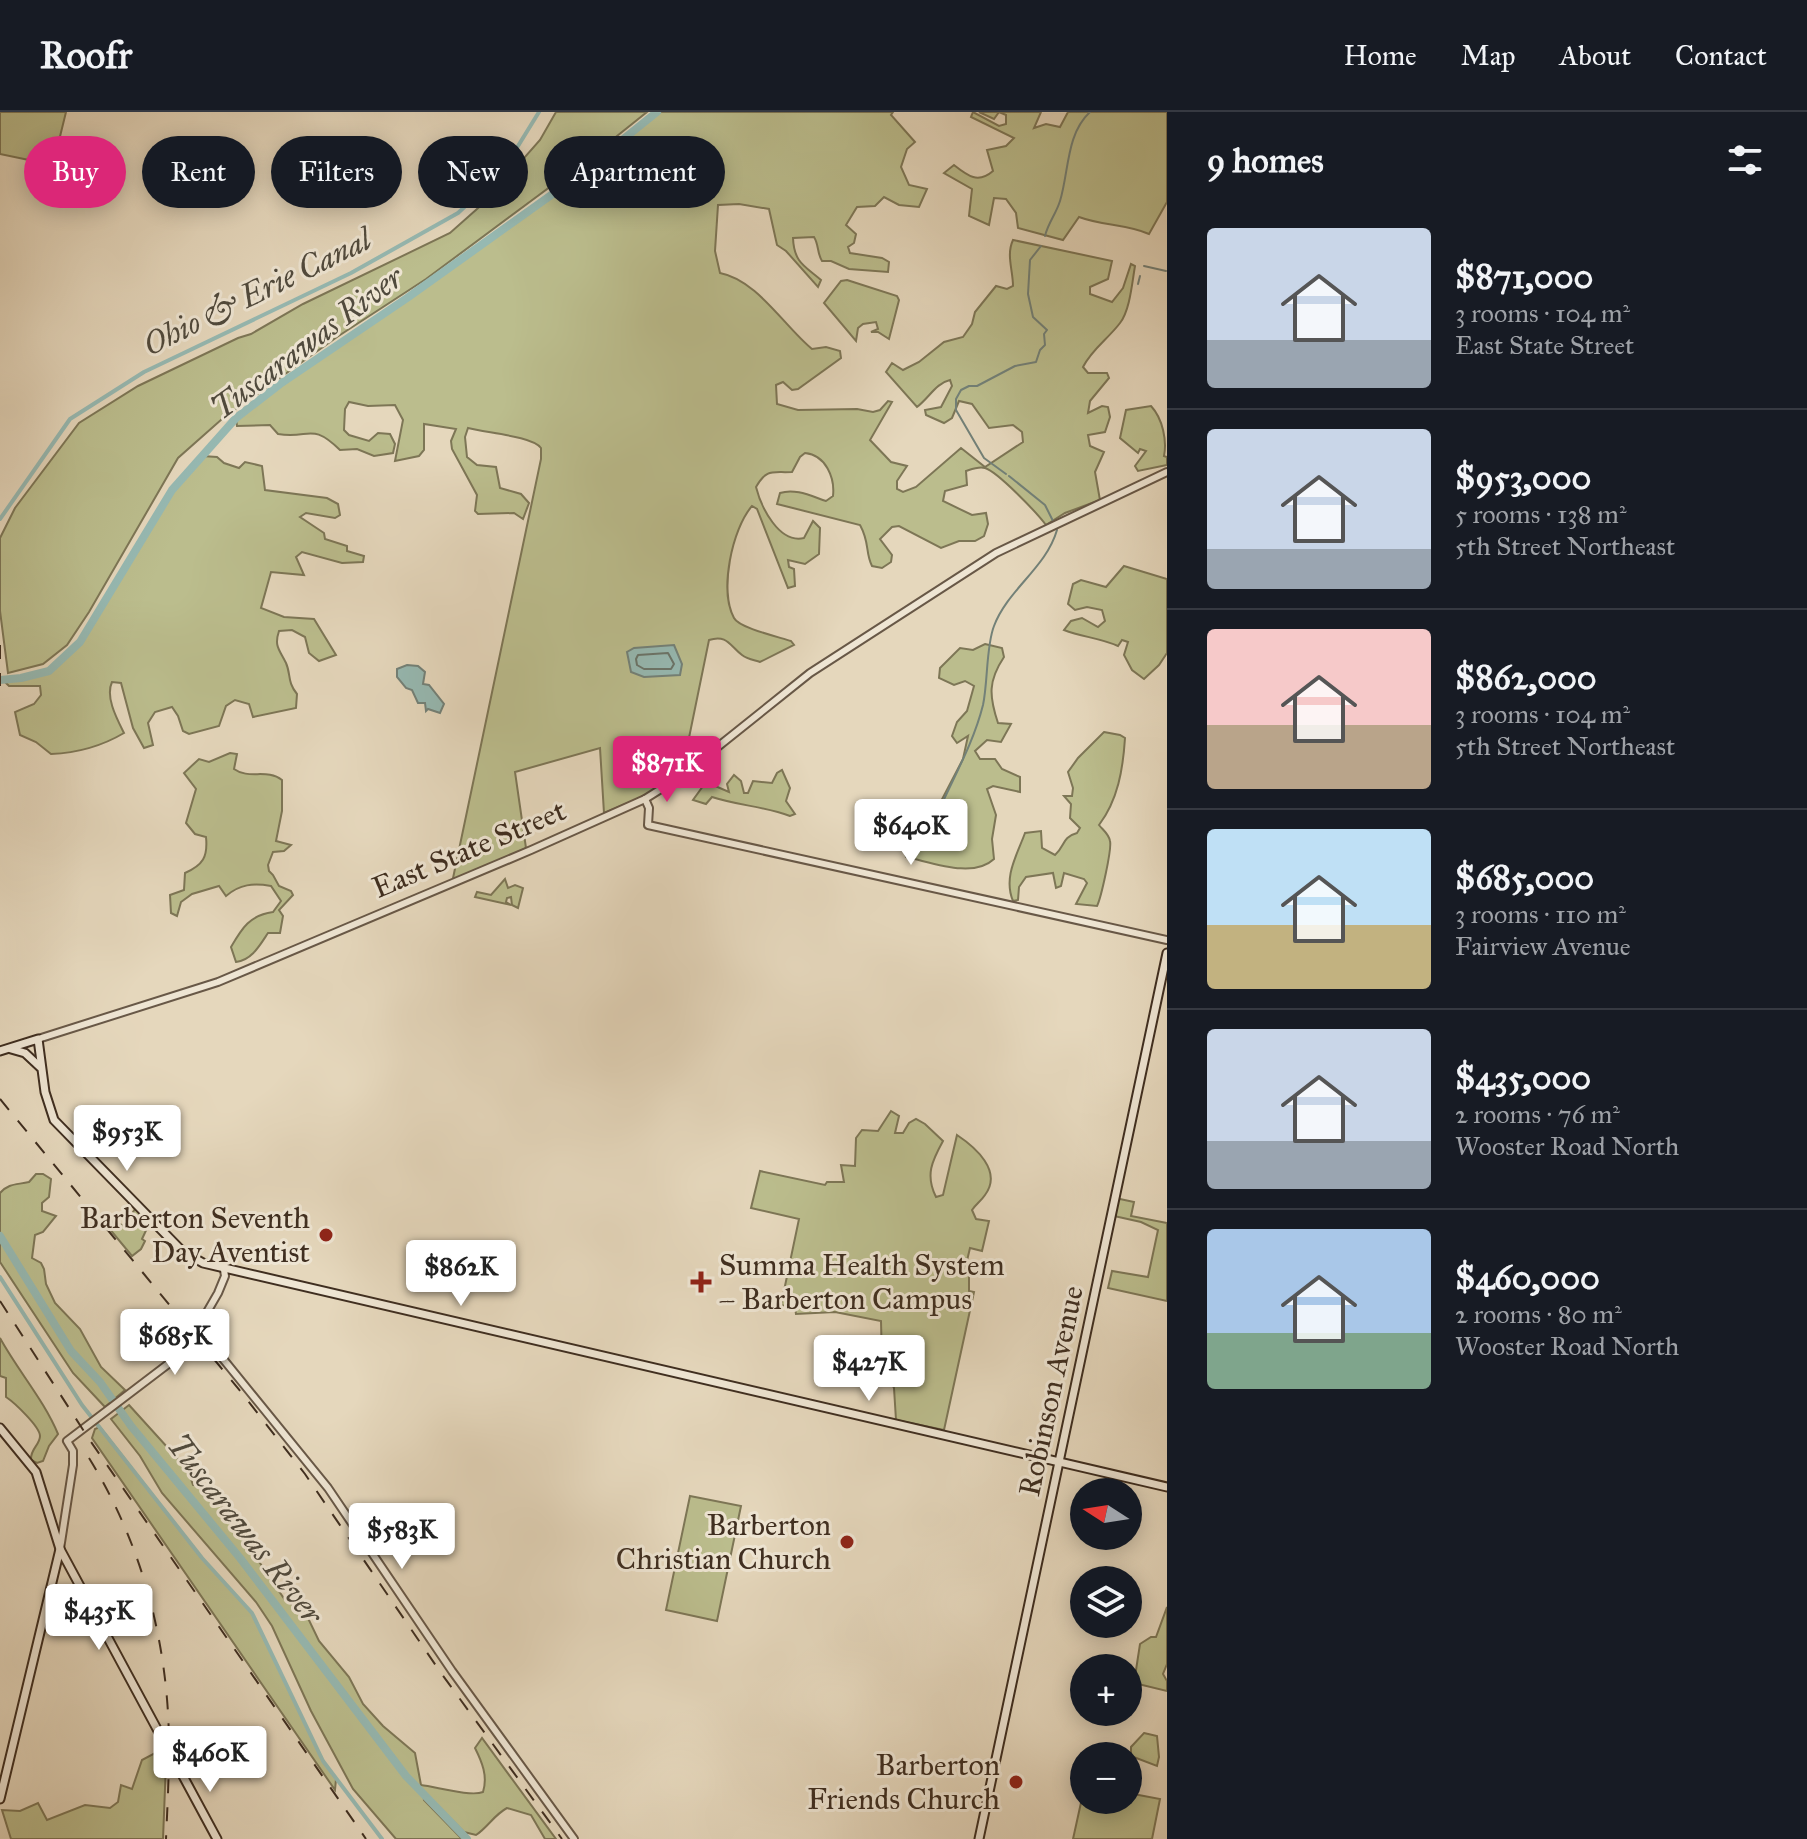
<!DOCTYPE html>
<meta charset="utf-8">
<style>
:root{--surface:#171b24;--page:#20242c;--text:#f1f3f6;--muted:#9ea1a6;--line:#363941;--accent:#db2777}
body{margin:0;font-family:"IM FELL Great Primer",serif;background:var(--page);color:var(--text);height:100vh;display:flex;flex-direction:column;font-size:30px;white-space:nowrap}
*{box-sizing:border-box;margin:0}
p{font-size:26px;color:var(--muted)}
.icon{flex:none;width:44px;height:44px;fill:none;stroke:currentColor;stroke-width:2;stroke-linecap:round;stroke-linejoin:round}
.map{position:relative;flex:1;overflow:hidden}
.drawer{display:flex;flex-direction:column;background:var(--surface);width:640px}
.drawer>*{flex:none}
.top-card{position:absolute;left:24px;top:24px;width:760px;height:72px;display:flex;gap:16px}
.needle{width:52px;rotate:282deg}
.controls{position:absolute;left:1070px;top:1366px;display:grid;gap:16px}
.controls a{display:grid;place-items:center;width:72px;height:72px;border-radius:50%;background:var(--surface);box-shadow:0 4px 20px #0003;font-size:40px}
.price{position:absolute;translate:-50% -68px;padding:0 18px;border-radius:8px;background:#fff;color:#222;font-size:26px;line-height:52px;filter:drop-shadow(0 2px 4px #0008)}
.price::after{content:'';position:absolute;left:50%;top:48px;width:24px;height:18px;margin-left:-12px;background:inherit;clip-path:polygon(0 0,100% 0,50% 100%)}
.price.selected{background:var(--accent);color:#fff}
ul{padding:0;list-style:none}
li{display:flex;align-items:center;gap:24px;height:200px;padding:0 40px}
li+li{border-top:2px solid var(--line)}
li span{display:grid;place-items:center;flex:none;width:224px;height:160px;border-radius:8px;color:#555}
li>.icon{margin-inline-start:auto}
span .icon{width:96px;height:96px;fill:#fffc;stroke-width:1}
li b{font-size:34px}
h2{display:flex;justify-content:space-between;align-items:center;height:96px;padding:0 40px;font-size:34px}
.tag{padding:0 28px;border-radius:36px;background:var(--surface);box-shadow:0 4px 20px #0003;font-size:28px;line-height:72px}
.tag.selected{background:var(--accent);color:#fff}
header{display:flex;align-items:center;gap:48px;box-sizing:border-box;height:112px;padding:0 40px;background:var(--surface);border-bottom:2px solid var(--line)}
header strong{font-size:38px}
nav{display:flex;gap:44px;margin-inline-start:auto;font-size:28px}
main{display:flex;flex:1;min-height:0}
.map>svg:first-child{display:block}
.green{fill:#bbbd8d;stroke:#7d7656;stroke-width:2}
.water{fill:#96b9b2;stroke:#738178;stroke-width:2}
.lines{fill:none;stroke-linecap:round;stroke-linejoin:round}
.shore{stroke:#6a7469;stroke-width:2}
.stream{stroke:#738178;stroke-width:2}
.canal{stroke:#96b9b2;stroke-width:4}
.river{stroke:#96b9b2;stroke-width:8}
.tertiary-casing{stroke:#685847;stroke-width:10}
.secondary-casing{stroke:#3f2e20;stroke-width:11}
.tertiary{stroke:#eee5d3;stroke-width:6}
.secondary{stroke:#eee5d3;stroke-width:7}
.rail{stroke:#3f2e20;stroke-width:2;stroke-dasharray:14 14;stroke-linecap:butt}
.secondary-bridge-casing{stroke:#3f2e20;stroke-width:11;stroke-linecap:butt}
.secondary-bridge{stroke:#eee5d3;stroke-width:7}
.poi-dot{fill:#8f2418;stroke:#eee5d3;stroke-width:3}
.labels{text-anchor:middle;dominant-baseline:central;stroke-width:6;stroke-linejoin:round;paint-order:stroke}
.street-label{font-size:30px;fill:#3f2e20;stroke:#eee5d3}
.poi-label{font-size:30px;fill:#3f2e20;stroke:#eee5d3;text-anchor:end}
.water-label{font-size:32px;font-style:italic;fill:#504a3d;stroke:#eee5d3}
</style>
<header>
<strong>Roofr</strong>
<nav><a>Home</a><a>Map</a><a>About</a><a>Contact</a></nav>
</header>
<main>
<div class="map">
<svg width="1167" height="1727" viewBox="0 0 1167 1727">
<rect width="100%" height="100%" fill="#e5d7bc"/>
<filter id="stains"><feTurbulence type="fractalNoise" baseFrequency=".0025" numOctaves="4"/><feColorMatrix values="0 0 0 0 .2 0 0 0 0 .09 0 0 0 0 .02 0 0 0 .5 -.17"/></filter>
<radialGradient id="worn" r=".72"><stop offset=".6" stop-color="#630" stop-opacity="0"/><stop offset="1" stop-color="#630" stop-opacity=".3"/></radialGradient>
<g class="green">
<polygon points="0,0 66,0 53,53 0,42"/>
<polygon points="556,0 647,0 597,40 426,167 337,225 222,307 178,346 89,500 67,533 43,552 8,561 0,499 0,426 15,396 79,311 138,274 238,226 251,222 303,192 450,121 486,89 540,28"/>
<path d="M657 0H893L891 3 915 30 907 37 901 55 909 73 927 77 919 95 899 93 884 85 875 94 857 95 846 113 856 122 854 131 848 135 850 141 882 146 889 150 888 160 849 157 831 149H822C817 141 819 133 814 125L793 126C794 151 805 154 821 168L818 175 786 139 777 133 769 97 739 92 718 93 715 139 720 161C757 168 784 214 812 237L826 235 840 239 841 246 798 277 792 278 783 270 776 273 777 292 798 298 857 297 873 300 880 298 888 289 892 290 870 328 891 350 907 354 897 369V377L903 380 916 375 961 336 985 355 1023 330 1022 320 1013 313 989 316 972 292 959 289 952 306 944 311 926 303 925 298 941 295 952 274 950 268C936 271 929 286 917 295L886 260 892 251 903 258 919 250 944 230 963 225 972 212 975 200 996 174 1007 177 1013 174C1013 158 1006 143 1013 128L1112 149 1108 167 1090 175V182L1112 190 1123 176 1131 152 1135 154C1132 171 1130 198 1120 211 1108 227 1092 237 1083 255L1088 261H1107L1109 266 1090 289 1088 301 1102 294 1108 295 1110 305 1105 320 1088 323 1090 334 1104 340 1095 360 1100 388 1065 401 1046 413C1037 401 998 360 985 356 979 354 972 357 966 359L967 373 945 379 943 389 972 403 986 401 988 412 984 424 975 429H959L941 436 899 414 892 415 880 427 892 443 891 450 882 456 872 454C865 440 870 431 860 413L777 392 780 381C795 376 811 384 826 389L833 384C835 366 826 343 805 341L800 345 792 360C772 361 767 356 756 375 761 395 779 432 804 426L813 409 820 416 819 442 805 452 788 448 789 455 794 457 795 474 788 476 757 397 752 394C732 417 719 479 734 506 739 516 779 525 791 529L794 533 760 550C754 548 747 547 742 543 730 534 727 522 709 528L682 660 652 681 604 701 600 636 515 660 526 736 452 771 541 347V336C532 324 486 321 468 316L465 325 467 345 477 353 496 355 500 376 521 382 529 391 523 407 514 401 478 402 475 399 477 383 452 337 451 329 456 317 424 312V338L419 344 395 349 403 308 395 293 368 294 349 290 345 297 344 318 349 323 369 329 378 321 390 322 395 332 393 341 374 344 357 337 340 338C311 310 311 327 278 322L270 313 237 314 236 306 575 66Z"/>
<path d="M973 0 999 14 1006 12V3L999 0 994 7 979 0H1041L1034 16 1046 12 1060 15 1068 0H1167V90L1149 122C1126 112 1103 114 1079 105L1063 128 1018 116 1016 101 1006 87 994 86 989 113 969 104 972 77 944 61 954 53C968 64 978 72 993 59L987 38 1006 34 1014 26 971 5Z"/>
<polygon points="847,168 897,184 899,188 889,227 878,220 871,220 878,217 876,210 863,212 858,216 856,229 824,191 841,169"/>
<path d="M1151 294C1163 307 1167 329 1164 344L1167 345V353L1138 359 1135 354 1146 339 1140 337 1138 341 1120 326 1126 298Z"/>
<path d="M202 344 217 345 224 351 239 356 245 350 262 354 265 378 327 386 338 392 340 403 335 406 306 401 300 405 324 421 325 427 347 434V439L364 444 363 450 342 451 302 440 296 445 304 463 271 460 261 496 284 505 314 507 336 543 319 549 309 541 305 525 292 518 279 519C274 534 279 537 286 551 291 562 287 570 297 582L296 596 253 605 249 592 235 588 226 594 219 614 189 622 183 619 178 604 172 595 155 600 148 611 153 633 144 636 133 616 121 571 112 570C105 585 117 607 124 621 102 634 76 641 51 642L36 630 20 623 15 600 34 592 41 583 40 574H9L3 568 48 559 80 530 172 378Z"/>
<path d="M1124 454 1167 467V541L1159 553 1144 567 1132 558 1124 543 1128 530 1122 528 1118 534C1100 526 1082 525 1064 518L1071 509 1082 506 1098 515 1105 509 1102 498 1087 495 1075 498 1068 492 1073 472 1081 468 1106 475Z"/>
<path d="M985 532 1002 536 1004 545C988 569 989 584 998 611L1011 612 1001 630 987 628 975 639 980 647H995L1002 657 1020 665V680L993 674 987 677 996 703 992 727 994 747C973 767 931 750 906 745L903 733 925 720 963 647 968 624 957 631 952 624 957 610 967 599 974 574 965 569 954 573 939 566 940 556 960 536 973 538Z"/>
<path d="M1104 620 1120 623 1125 626C1123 657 1118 688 1099 713 1103 718 1109 722 1110 729 1112 737 1101 786 1097 794L1076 792 1087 771 1084 767 1064 761 1061 774 1056 776 1053 761 1026 765 1019 775 1018 788 1013 789C1003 765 1017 743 1025 721L1041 719 1042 736 1055 743C1065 734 1062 725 1077 721L1080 716 1070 706 1071 692 1064 684H1072L1073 676 1068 660 1078 646Z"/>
<path d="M230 641 237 642 234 657C249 668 267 656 282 668V699L276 729 291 733 284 739 273 740 268 753 269 759 273 763 279 774 291 779 293 783 279 798 283 804 280 821H268C260 833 252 848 236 850L231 835C242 816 250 803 273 800L281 789 271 774C253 771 240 772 226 784L219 774 192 782 181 790 177 804 171 801 170 783 184 778 185 761C203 753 208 745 206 725L195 722 186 711 196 677 184 661 199 647 209 650Z"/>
<path d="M782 658 790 676 786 689 795 702 790 704C763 694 740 694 712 685L706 692 693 688 706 670 729 680 727 672 734 663 741 669 744 681H748L753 669 772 671 777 661Z"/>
<polygon points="505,767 508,776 515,773 523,776 518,796 512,793 511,785 507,786 506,790 511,793 475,785 477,780 491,783"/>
<path d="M891 999 899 1004 895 1021H903L909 1011 916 1007 925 1012 943 1029C932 1049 925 1063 936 1085L943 1083 957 1023C975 1035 1003 1059 985 1083 981 1089 976 1092 972 1098L976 1107 989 1109 982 1139 970 1136 965 1157H969V1179L974 1180 944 1318 896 1308 894 1276 882 1250 881 1209 835 1200 796 1202 795 1196 781 1193 799 1107 751 1096 760 1059 825 1073 827 1070H844L841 1053 855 1054 856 1026 862 1018 878 1019Z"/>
<path d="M36 1062H43L51 1067 49 1085 42 1091V1099L56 1104 43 1120 35 1123 32 1146 41 1151 44 1157 46 1172 55 1191 80 1217 101 1255 125 1278 105 1295 73 1261 0 1150V1081C9 1071 16 1073 29 1070Z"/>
<polygon points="1120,1087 1134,1090 1131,1104 1167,1111 1167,1189 1108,1176 1112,1159 1148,1165 1158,1118 1141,1110 1114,1104 1118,1088"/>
<polygon points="135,1097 150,1110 142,1127 145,1129 141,1137 132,1144 108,1115 113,1109 124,1114"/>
<path d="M0 1226C18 1259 44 1288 58 1322L49 1334 43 1349 37 1351 31 1348C30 1337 40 1333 40 1324 40 1315 15 1291 6 1285V1266L0 1264Z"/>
<path d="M129 1293 188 1358 193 1373 209 1376 285 1488 306 1502 319 1529 349 1565 363 1592 383 1614 415 1641 421 1673C437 1675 471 1685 483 1680 488 1664 482 1650 475 1636L482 1626 556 1727H545L531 1703 507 1696C494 1703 488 1715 476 1723L464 1720 423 1679 424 1688 462 1727H396L353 1677 311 1599 272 1514 256 1490 162 1381 140 1344 111 1307Z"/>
<polygon points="100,1315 202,1446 252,1501 323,1649 336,1667 335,1678 92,1326 95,1317"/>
<polygon points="690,1384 741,1394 717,1509 666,1498"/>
<polygon points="1167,1495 1167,1552 1163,1562 1167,1569 1167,1579 1134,1571 1140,1532 1151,1525 1156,1525"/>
<polygon points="1144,1621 1157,1624 1159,1645 1157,1654 1131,1644 1131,1635"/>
<polygon points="155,1641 162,1644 166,1651 163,1727 11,1727 2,1698 20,1699 38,1691 47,1708 85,1693 110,1696 118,1690 121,1673 132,1677 142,1648"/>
<polygon points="1084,1677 1084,1688 1128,1688 1128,1681 1160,1687 1152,1727 1073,1727"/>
</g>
<g class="water">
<polygon points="674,533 682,552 680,563 644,565 631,560 627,540 634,536"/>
<polygon points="407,553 418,554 425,560 423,572 429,573 444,592 440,601 428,597 426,599 425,591 418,591 412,578 406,576 397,565 397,557"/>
</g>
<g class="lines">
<polygon class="shore" points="668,541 674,552 671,557 644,557 637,553 636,547 638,543"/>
<g class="stream">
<path d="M1045 124C1048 111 1056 102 1060 89 1069 60 1066 22 1090 0"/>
<polyline points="1144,154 1166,159"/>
<polyline points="1138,172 1140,164"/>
<polyline points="1006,362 984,346 956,298 956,287 961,278 969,274 977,274 1015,254 1036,250 1040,238 1045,233 1044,222 1047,218 1033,205 1028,182 1030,148 1041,134"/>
<polyline points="1009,364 1045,393 1053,409"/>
<path d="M931 717C947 676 972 637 983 593 988 570 986 534 994 514 1008 477 1046 456 1057 418"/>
</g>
<g class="canal">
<polyline points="0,407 70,307 144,260 351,161 458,101 502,60 539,0"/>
<polyline points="0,1165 82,1293 202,1446 252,1501 323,1649 382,1727"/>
</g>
<g class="river">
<polyline points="0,568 21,566 49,559 80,530 172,378 236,306 280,272 407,186 575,66 657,0"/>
<polyline points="0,1124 71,1239 100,1270 131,1314 240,1446 406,1664 467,1727"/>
</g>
<g class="tertiary-casing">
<g id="tertiary">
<polyline points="645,687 649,696 648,713 1167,828"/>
<polyline points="38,927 218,870 531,738 645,687 680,665 810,561 996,441 1167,360"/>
<polyline points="198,1216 328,1376 452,1559 574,1727"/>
<polyline points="60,1437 73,1353 73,1339 67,1329 184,1240 218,1181 225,1164 224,1158"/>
</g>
</g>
<g class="secondary-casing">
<g id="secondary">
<polyline points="11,937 25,941 40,955"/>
<polyline points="0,939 38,927 45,980 54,1008 182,1139 203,1151 1167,1375"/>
<polyline points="0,1316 36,1360 60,1437 164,1630"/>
<polyline points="176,1651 217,1727"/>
<polyline points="0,1687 60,1437"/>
<polyline points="979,1727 1167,841"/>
</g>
</g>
<use href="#tertiary" class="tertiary"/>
<use href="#secondary" class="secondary"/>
<g class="rail">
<polyline points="0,533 0,574"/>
<polyline points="0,987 241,1280 305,1362 441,1561 562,1727"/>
<polyline points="0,1189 89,1327 366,1727"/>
<path d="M89 1346C134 1419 160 1502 167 1587 171 1633 168 1680 166 1727"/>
</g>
<g class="secondary-bridge-casing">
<polyline id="secondary-bridge" points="164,1630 176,1651"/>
</g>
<use href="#secondary-bridge" class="secondary-bridge"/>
</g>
<g class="poi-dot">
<circle cx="326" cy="1123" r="8"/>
<path d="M697 1158h8v8h8v8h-8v8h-8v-8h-8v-8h8z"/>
<circle cx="847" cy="1430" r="8"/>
<circle cx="1016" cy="1670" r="8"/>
</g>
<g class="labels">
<g class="street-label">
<text transform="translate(469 737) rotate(-23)">East State Street</text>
<text transform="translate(1051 1279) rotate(-78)">Robinson Avenue</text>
</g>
<g class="poi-label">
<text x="310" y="1106">Barberton Seventh<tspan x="310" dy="34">Day Aventist</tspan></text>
<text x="719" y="1153" text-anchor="start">Summa Health System<tspan x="719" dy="34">– Barberton Campus</tspan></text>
<text x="831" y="1413">Barberton<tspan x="831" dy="34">Christian Church</tspan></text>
<text x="1000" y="1653">Barberton<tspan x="1000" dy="34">Friends Church</tspan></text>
</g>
<g class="water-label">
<text transform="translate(257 180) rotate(-26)">Ohio &amp; Erie Canal</text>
<text transform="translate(307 231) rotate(-37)">Tuscarawas River</text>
<text transform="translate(245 1417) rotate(52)">Tuscarawas River</text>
</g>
</g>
<rect width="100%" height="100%" filter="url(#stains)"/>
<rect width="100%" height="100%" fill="url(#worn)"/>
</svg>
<div class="controls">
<a><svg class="needle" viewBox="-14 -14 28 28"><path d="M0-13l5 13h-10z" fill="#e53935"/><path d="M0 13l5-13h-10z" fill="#9ea1a6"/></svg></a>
<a><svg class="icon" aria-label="layers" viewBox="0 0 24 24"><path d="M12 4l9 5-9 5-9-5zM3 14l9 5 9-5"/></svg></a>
<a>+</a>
<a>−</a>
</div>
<b class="price selected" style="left:667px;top:692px">$871K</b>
<b class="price" style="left:911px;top:755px">$640K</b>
<b class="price" style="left:127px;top:1061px">$953K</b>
<b class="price" style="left:461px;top:1196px">$862K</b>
<b class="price" style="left:175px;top:1265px">$685K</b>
<b class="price" style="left:869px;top:1291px">$427K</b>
<b class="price" style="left:402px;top:1459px">$583K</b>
<b class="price" style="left:99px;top:1540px">$435K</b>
<b class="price" style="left:210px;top:1682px">$460K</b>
<div class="top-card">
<a class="tag selected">Buy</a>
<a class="tag">Rent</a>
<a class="tag">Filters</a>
<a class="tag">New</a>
<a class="tag">Apartment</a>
</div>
</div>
<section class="drawer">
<h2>9 homes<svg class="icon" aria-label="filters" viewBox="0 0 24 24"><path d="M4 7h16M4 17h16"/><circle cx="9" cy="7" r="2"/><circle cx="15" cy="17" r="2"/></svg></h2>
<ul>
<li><span style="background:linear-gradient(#c9d6e8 70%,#9aa5b1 0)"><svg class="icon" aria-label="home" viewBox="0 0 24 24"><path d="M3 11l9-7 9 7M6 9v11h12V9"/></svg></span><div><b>$871,000</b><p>3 rooms · 104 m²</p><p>East State Street</p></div></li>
<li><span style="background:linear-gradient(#c9d6e8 75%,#9aa5b1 0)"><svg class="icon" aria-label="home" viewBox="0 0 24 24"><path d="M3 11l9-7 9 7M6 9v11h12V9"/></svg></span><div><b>$953,000</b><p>5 rooms · 138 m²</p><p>5th Street Northeast</p></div></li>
<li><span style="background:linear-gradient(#f6c9c9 60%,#b9a48a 0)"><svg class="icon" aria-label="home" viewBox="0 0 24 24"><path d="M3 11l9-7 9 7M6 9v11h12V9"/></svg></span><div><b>$862,000</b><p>3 rooms · 104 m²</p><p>5th Street Northeast</p></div></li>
<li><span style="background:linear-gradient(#bfe0f5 60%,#c2b280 0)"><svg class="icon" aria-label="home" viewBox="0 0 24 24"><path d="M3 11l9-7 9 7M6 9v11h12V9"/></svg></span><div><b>$685,000</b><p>3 rooms · 110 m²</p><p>Fairview Avenue</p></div></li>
<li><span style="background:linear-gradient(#c9d6e8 70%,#9aa5b1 0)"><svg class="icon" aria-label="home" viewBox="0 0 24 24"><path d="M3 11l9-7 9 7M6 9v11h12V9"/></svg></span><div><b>$435,000</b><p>2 rooms · 76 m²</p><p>Wooster Road North</p></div></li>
<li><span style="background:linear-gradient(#a9c7e8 65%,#7fa58c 0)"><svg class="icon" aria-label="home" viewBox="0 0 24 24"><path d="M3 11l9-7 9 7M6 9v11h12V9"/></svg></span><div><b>$460,000</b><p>2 rooms · 80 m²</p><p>Wooster Road North</p></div></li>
</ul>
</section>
</main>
